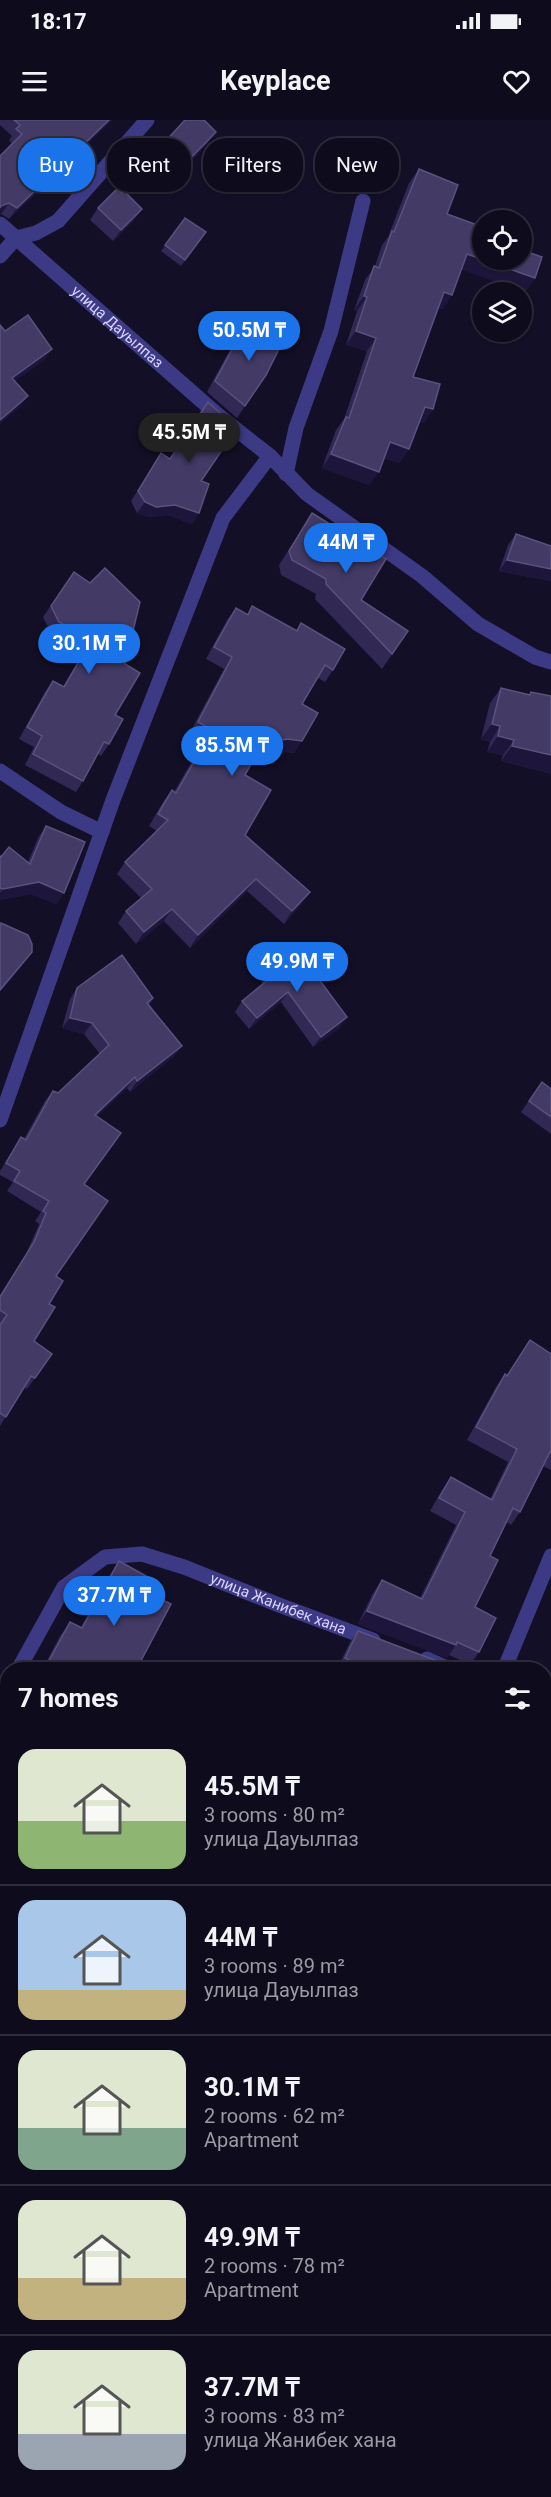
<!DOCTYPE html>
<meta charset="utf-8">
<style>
:root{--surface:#0e0b1c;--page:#171425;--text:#f1f3f6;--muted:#9b9ba3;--line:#2e2b3b;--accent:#1a73e8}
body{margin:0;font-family:Roboto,sans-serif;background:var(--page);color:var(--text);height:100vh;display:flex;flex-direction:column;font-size:22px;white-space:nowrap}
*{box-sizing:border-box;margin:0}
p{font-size:20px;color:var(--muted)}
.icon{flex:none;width:33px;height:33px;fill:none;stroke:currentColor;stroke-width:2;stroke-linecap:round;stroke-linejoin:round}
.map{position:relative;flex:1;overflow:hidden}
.sheet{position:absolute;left:0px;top:1542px;width:552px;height:836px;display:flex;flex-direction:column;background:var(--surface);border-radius:24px 24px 0 0;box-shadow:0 2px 4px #0004,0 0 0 2px var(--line)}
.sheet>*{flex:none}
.guide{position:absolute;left:18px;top:18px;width:516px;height:54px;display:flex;gap:12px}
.controls{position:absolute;left:472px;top:90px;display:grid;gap:12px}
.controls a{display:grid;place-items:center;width:60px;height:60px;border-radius:50%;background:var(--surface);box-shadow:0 2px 4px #0004,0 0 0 2px var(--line);font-size:30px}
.price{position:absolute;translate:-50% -51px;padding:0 14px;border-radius:21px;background:var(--accent);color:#fff;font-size:20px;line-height:39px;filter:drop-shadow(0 2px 3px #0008)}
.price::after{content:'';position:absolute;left:50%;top:36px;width:18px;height:14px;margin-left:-9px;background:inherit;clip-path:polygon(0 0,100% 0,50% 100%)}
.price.selected{background:#222;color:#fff}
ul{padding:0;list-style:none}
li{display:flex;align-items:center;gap:18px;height:150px;padding:0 18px}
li+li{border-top:2px solid var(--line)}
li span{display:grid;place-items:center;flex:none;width:168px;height:120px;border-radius:18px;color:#555}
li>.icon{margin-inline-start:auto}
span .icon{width:72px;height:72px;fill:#fffc;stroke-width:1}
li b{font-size:26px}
h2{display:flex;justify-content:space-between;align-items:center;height:72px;padding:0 18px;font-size:26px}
.chip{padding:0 21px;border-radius:24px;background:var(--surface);box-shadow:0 2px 4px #0004,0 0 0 2px var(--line);font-size:21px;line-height:54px}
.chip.selected{background:var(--accent);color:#fff}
.status{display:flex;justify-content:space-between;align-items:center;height:42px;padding:0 30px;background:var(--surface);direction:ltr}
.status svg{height:16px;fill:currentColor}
header{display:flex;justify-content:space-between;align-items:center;height:78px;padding:0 18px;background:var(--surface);font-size:27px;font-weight:700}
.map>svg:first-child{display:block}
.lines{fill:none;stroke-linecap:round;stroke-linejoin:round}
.street{stroke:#3d3a85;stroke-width:15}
.wall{fill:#312854}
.shaded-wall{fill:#1d163a}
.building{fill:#433a66;stroke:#5a527e;stroke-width:1.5}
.labels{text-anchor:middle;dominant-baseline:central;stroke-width:5;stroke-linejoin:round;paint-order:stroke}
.street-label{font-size:15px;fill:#d9d4ff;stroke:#130f26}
</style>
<div class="status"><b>18:17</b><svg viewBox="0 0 49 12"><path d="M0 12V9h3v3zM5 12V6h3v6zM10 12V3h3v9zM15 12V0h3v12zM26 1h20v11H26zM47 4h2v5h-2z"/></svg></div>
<header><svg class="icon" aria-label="menu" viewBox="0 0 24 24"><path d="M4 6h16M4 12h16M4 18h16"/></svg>Keyplace<svg class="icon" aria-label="heart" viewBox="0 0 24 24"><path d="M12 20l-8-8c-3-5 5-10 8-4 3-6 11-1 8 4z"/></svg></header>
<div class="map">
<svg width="551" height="2377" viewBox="0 0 551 2377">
<rect width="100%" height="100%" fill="#130f26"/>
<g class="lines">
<g class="street">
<path id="s1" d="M0 104 219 296 270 336 307 374 422 456 478 504 535 537 551 542"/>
<polyline points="0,136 16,118 36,113 58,101 147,0"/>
<polyline points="286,354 296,308 331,211 363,81"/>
<polyline points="0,651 61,692 102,712"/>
<polyline points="0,1000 113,680 223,398 270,336"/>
<polyline points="427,1539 452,1550"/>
<path id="s2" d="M18 1550 64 1467 105 1437 142 1434 184 1447 279 1485 373 1520"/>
<polyline points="504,1550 551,1436"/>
<polyline points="0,1590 8,1573"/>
<polyline points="544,2101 551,2102"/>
<polyline points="250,2377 251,2370"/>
</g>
</g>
<g class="wall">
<polygon points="0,0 112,0 80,31 87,38 79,49 63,65 54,56 9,99 1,94 0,95 12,24 9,20 12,16 0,5"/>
<polygon points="208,23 176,57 154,36 162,25"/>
<polygon points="419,49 447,94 535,158 525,172 461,149 443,189 439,188 413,257 433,289 424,303 420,302 409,329 399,343 384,338 369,365 322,348 336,310 344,299 367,231 346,225 357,191 354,190 365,160 375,146 382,125 388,117 409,63"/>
<polygon points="98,88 142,89 134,100 113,121 90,100"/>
<polygon points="185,98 206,112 181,146 161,131"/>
<polygon points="248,200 266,255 237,298 207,272 240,211"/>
<polygon points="161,333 201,361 199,393 192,404 168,395 148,397 137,393 131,381"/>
<polygon points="312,393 361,480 408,511 382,549 315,479 316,474 281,455 279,445"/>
<polygon points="516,414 551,426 551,461 499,451 508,425"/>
<polygon points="74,452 125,544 109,624 101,636 98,634 83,661 76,672 25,645 34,627 19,619 45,572 53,561 63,567 83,532 51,513 43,497"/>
<polygon points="252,486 296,510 301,503 333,550 325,562 318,558 302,584 294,633 280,631 256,634 245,655 245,715 301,785 284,804 247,771 190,828 164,801 136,824 118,803 126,791 141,778 117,754 125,742 157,711 149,706 163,682 172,670 174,672 203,622 189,614 224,549 206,539 227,500 236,488 247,494"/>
<polygon points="501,568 528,575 531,572 551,576 551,654 501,641 503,635 487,632 490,622 481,619 490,583"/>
<polygon points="46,706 64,773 56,784 31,774 0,780 0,736 28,742 38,718"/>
<polygon points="269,839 296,845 340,908 313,927 281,882 249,909 235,892 242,881 262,865 261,849"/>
<polygon points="77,868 153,878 149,885 182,926 174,936 130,972 127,968 97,996 84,1064 56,1156 49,1184 34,1221 52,1234 27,1269 24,1267 0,1306 0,1175 27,1132 39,1104 35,1101 41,1092 7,1071 13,1062 0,1055 0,1051 21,1017 24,1019 45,981 53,971 58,973 100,934 84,914 62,908 70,879"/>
<polygon points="542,962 551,969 551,1014 521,992"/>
<polygon points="551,1234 551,1350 543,1346 520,1392 511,1405 507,1402 490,1436 475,1487 479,1532 470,1545 449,1535 447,1538 358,1504 373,1473 382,1460 420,1478 456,1405 430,1391 442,1370 451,1357 490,1379 508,1342 467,1320 496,1267 505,1254 507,1255"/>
<polygon points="119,1441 151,1474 136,1550 42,1550 60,1516 70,1502 81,1507 109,1456"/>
<polygon points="358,1511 443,1550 339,1550 337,1549 350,1522"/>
<polygon points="551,1575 551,1619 544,1616 544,1587"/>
<polygon points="8,1655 8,1721 0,1717 0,1659 5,1660"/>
<polygon points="8,1737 8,1787 0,1785 0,1781"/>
<polygon points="83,2370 223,2370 222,2372 232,2377 82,2377"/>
<polygon points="308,2370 525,2370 550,2377 307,2377"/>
</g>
<g class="shaded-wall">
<polygon points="109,0 112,0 71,40 79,29"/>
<polygon points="216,12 208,23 176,57 184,45"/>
<polygon points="87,38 79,49 63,65 71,54"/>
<polygon points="62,45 54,56 9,99 17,88"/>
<polygon points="9,83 1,94 0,95 0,87 1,86"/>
<polygon points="142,89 134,100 113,121 121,110"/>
<polygon points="467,134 535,158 525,172 457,148"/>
<polygon points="444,172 452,175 443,189 434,186"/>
<polygon points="364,176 367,177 357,191 354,190"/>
<polygon points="356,211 376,218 367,231 346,225"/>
<polygon points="52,229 45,240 5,268 12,258"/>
<polygon points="28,276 21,286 0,304 0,300"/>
<polygon points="425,287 433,289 424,303 416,301"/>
<polygon points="390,322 409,329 399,343 380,336"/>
<polygon points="331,334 379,352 369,365 322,348"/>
<polygon points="145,382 175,385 199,393 192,404 168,395 148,397 137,393"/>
<polygon points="507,440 551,449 551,461 499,451"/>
<polygon points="492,604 500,606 490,622 481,619"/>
<polygon points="498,616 514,620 503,635 487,632"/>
<polygon points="288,619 302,621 294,633 280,631 254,635 263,623"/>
<polygon points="512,626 551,635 551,654 501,641"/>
<polygon points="256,759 247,771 190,828 198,815"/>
<polygon points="39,762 64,773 56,784 31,774 0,780 0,773 3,769"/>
<polygon points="310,772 301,785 284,804 292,791"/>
<polygon points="172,789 164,801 136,824 144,812"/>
<polygon points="32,832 25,842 0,872 0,870"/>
<polygon points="288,872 281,882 249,909 257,898"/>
<polygon points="347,897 340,908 313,927 321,917"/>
<polygon points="70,898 92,903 84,914 62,908"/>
<polygon points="182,926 174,936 130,972 137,961"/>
<polygon points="135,957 127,968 87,1005 95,995"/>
<polygon points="367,1491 456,1525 447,1538 358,1504"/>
<polygon points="8,1773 8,1787 0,1785 0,1784"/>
<polygon points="0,1950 8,1951 8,1964 0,1962"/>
<polygon points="544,2017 551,2018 551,2034 544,2034"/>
<polygon points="544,2222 551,2223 551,2240 544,2239"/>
<polygon points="544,2328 551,2329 551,2346 544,2345"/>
</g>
<g class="building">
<polygon points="14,0 109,0 79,29 87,38 71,54 62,45 17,88 9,83 1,86 0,88 0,36 22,14 16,9 20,5"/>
<polygon points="185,0 204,0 216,12 184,45 162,25"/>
<polygon points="419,49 458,65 447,94 483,107 483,140 522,140 522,130 542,137 535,158 467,134 452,175 444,172 413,257 440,264 433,289 425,287 409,329 390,322 379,352 331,334 346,297 349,298 376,218 356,211 367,177 364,176 374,146 379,148 392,111 394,112"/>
<polygon points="117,69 122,73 124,71 142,89 121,110 98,88"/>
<polygon points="185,98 206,112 185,140 165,125"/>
<polygon points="28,195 52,229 12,258 28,276 0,300 0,205 5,211"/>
<polygon points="248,200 284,219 266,255 245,286 215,261"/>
<polygon points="208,282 237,308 201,361 209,364 199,393 175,385 156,387 145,382 138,371 161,333 170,339"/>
<polygon points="312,393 386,439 361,480 408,511 392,534 326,464 326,459 292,440 289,431"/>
<polygon points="516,414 551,426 551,449 507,440"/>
<polygon points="105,448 140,482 125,544 140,553 115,595 123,599 109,624 104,622 83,661 33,634 42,616 27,607 53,561 64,567 91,521 59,502 51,486 74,452 90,463"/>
<polygon points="252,486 297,511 301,503 345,529 333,550 325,545 302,584 318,593 302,621 288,619 263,623 245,655 271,670 245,715 310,772 292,791 256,759 198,815 172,789 144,812 126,791 152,769 125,742 168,700 158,694 172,670 176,673 212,610 198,602 232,537 214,527 236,488 248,495"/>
<polygon points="501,568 530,575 531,572 551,576 551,635 512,626 514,620 498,616 500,606 492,604"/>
<polygon points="46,706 85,722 64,773 39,762 3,769 0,768 0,736 1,737 9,727 30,744"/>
<polygon points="1,803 28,815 32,824 32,832 0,870 0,806"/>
<polygon points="284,828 296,845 304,839 347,897 321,917 288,872 257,898 242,881 269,859 269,839"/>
<polygon points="122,835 153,878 147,883 182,926 137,961 135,957 95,995 121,1013 84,1064 108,1081 56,1156 63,1161 49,1184 55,1187 34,1221 52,1234 35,1258 31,1256 6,1297 0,1293 0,1205 7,1195 0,1190 0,1177 34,1122 46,1093 43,1091 49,1081 14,1061 20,1051 6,1043 21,1017 26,1020 53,971 58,973 109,925 92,903 70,898 77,868"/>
<polygon points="542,962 551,969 551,997 529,981"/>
<polygon points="530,1220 551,1234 551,1332 550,1332 520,1392 513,1388 490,1436 498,1440 475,1487 496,1498 479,1532 457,1522 456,1525 367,1491 382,1460 422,1479 465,1392 439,1378 451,1357 492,1380 517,1329 476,1307 505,1254 507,1256"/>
<polygon points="119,1441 157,1462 151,1474 171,1484 136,1550 44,1550 70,1502 82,1508"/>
<polygon points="358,1511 445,1544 443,1550 368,1550 345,1538"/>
<polygon points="551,1579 551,1604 544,1601 544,1592"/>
<polygon points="1,1658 8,1661 8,1702 0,1698 0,1660"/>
<polygon points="544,1660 551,1663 551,1728 546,1739 544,1738"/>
<polygon points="0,1821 8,1822 8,1951 0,1950"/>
<polygon points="544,1952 551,1953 551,2018 544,2017"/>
<polygon points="544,2111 551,2112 551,2223 544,2222"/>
<polygon points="544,2271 551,2272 551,2329 544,2328"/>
<polygon points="91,2370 223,2370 222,2372 232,2373 232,2377 90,2377"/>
<polygon points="316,2370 525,2370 541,2373 541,2375 550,2377 314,2377"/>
</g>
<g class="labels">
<g class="street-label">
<text stroke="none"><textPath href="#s1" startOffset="156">улица Дауылпаз</textPath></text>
<text stroke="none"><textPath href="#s2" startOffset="328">улица Жанибек хана</textPath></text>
</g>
</g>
</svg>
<div class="controls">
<a><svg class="icon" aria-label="locate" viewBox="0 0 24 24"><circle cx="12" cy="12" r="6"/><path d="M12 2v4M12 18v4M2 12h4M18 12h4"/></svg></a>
<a><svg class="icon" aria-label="layers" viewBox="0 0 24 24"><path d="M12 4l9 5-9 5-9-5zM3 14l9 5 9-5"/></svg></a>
</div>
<b class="price" style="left:249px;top:242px">50.5M ₸</b>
<b class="price selected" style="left:189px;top:344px">45.5M ₸</b>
<b class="price" style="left:346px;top:454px">44M ₸</b>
<b class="price" style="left:89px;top:555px">30.1M ₸</b>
<b class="price" style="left:232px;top:657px">85.5M ₸</b>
<b class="price" style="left:297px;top:873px">49.9M ₸</b>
<b class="price" style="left:114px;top:1507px">37.7M ₸</b>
<div class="guide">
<a class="chip selected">Buy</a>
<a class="chip">Rent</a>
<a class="chip">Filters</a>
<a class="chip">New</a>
</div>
<section class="sheet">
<h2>7 homes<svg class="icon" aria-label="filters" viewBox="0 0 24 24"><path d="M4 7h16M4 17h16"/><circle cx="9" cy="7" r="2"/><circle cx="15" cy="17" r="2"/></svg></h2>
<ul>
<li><span style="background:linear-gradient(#dfe7d0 60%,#8fb573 0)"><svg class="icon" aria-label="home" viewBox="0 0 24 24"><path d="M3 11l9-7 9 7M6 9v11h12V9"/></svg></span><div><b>45.5M ₸</b><p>3 rooms · 80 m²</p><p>улица Дауылпаз</p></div></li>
<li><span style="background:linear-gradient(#a9c7e8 75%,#c2b280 0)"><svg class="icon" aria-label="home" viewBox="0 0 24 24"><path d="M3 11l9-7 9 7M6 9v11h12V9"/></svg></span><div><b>44M ₸</b><p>3 rooms · 89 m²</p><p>улица Дауылпаз</p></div></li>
<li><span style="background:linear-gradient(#dfe7d0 65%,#7fa58c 0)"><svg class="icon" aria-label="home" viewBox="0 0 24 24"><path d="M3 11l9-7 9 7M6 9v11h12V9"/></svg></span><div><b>30.1M ₸</b><p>2 rooms · 62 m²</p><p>Apartment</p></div></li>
<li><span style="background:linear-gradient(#dfe7d0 65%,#c2b280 0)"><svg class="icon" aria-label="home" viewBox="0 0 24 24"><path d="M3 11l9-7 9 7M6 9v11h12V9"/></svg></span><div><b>49.9M ₸</b><p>2 rooms · 78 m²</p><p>Apartment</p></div></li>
<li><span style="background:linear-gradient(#dfe7d0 70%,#9aa5b1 0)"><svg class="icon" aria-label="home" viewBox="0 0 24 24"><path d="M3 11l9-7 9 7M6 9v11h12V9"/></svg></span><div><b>37.7M ₸</b><p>3 rooms · 83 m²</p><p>улица Жанибек хана</p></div></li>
</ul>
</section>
</div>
